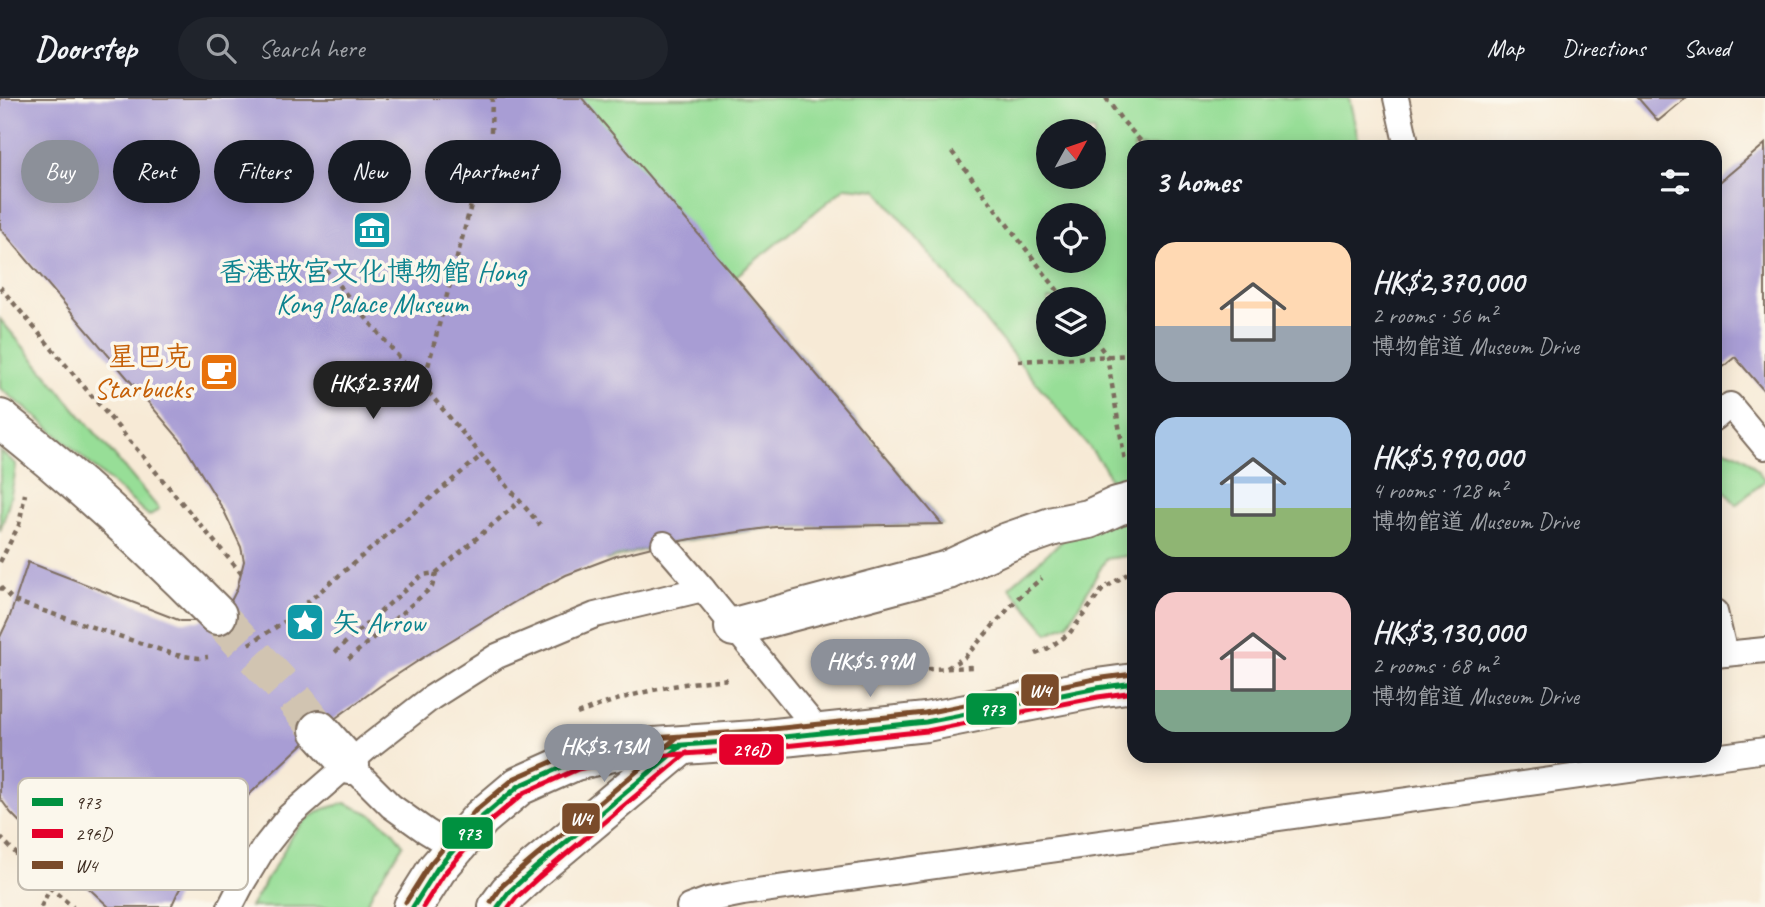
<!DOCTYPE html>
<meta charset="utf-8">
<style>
:root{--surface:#171b24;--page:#20242c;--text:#f1f3f6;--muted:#9ea1a6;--line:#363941;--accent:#8c9099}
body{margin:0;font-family:Caveat,"LXGW WenKai TC",sans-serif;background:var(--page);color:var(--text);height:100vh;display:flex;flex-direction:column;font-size:26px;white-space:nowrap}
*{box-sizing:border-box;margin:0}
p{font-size:23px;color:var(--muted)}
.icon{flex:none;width:38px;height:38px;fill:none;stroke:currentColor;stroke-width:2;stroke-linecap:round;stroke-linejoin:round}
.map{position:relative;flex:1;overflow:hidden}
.side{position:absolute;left:1127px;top:42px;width:595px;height:623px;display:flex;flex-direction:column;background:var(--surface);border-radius:21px;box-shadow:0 4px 18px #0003}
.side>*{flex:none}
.hud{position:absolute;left:21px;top:42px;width:665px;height:63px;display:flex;gap:14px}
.needle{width:46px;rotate:50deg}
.tools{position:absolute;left:1036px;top:21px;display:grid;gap:14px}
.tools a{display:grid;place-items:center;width:70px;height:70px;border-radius:50%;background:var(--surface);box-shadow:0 4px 18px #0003;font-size:35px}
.price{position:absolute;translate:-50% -60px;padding:0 16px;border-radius:24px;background:var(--accent);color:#fff;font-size:23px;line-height:46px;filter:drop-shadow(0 2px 4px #0008)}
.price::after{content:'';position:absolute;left:50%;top:42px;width:21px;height:16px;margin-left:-10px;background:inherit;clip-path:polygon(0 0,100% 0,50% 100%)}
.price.selected{background:#222;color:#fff}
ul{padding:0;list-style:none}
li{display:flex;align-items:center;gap:21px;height:175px;padding:0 28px}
li span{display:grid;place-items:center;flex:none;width:196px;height:140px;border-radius:21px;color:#555}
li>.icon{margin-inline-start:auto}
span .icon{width:84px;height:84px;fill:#fffc;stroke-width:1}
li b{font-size:30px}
h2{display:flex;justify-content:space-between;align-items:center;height:84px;padding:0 28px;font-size:30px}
.pill{padding:0 24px;border-radius:32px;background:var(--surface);box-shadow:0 4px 18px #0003;font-size:24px;line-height:63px}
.pill.selected{background:var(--accent);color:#fff}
header{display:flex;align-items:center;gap:42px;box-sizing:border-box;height:98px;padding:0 35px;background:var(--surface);border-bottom:2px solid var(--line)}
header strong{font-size:33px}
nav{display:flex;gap:38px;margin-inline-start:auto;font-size:24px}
.search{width:490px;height:63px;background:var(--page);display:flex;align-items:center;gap:18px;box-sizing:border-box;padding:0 24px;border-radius:38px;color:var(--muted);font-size:26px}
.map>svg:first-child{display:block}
.green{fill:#97de97;stroke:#69845a;stroke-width:2;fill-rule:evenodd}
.building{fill:#a89dd4}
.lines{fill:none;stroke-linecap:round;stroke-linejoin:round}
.street-tunnel{stroke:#d1c4b1;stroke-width:38;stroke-dasharray:38 19;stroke-linecap:butt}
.lane-casing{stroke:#7d6d5e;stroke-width:28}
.street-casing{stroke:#7d6d5e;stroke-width:42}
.path{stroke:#7d6d5e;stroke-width:4.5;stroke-dasharray:5 5;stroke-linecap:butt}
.lane{stroke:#fff;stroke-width:24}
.street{stroke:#fff;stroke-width:38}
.bus-1-casing{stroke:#fbf7ec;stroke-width:10}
.bus-2-casing{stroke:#fbf7ec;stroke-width:10}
.bus-3-casing{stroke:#fbf7ec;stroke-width:10}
.bus-1{stroke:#009140;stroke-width:5}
.bus-2{stroke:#e4002b;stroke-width:5}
.bus-3{stroke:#7a4b2a;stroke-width:5}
.labels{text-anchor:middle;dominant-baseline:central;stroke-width:7;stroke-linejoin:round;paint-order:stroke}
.culture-label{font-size:28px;fill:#0d838f;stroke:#fbf7ec}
.food-label{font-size:28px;fill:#c56008;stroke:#fbf7ec;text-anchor:end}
.key{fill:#fbf7ec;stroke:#c1baae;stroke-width:2}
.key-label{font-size:19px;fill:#3b2a1e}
.line-badge{stroke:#fbf7ec;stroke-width:2.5}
.badge-label{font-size:19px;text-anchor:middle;font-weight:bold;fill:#fff}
</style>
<header>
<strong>Doorstep</strong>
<div class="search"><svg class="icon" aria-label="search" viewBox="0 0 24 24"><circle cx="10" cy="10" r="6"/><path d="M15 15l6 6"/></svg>Search here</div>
<nav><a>Map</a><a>Directions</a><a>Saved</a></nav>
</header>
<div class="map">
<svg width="1765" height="809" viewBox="0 0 1765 809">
<rect width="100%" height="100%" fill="#fbf7ec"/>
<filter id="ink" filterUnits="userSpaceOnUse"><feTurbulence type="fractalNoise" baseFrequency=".0143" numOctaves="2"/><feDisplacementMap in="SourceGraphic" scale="14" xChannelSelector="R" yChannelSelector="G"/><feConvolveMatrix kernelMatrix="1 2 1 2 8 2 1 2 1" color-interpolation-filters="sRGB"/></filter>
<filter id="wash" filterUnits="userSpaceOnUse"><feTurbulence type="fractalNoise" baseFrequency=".00686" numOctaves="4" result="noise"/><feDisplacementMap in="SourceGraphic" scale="28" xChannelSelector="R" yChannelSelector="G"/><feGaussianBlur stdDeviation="1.57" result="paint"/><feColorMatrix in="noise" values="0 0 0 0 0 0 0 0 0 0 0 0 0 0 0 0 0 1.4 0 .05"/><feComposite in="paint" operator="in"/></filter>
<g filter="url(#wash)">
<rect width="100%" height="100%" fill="#f7ead6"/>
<g class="green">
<path d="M511 0H1349L1360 49H1134V457L1106 461 1068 526 1048 535 1009 489 1116 396 1105 370 1086 345 877 92 846 89 735 179 942 426 775 429 664 446 607 462 591 445ZM1048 33H1094V79H1048ZM1048 117H1094V163H1048ZM1048 201H1094V247H1048Z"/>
<polygon points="0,221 159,411 149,418 39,321 0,290"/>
<path d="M1719 350C1743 354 1751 364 1765 382L1736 407 1715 381V351Z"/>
<path d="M0 353 16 366C14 390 8 410 0 433Z"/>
<polygon points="345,705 371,716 392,732 403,747 374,791 365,809 250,809 281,758 291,738 306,722 324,711"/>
</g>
<g id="blocks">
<g class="building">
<polygon points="0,0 582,0 735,179 942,426 775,429 703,439 664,446 616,458 566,477 518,502 427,557 380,588 322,630 306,643 238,707 206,745 178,794 171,809 109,809 37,742 11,715 0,700 0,539 10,518 28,464 181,523 199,523 229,507 237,491 244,463 241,449 224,413 182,344 0,130"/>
<polygon points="1638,0 1686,0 1658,23"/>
<polygon points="1765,46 1765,294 1735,259 1715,276 1715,88"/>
</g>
</g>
</g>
<g filter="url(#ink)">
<use href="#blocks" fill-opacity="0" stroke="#7d6d5e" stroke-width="2"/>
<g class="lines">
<polyline class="street-tunnel" points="217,517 293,599 319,632"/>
<g class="lane-casing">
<g id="lane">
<polyline points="1396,0 1407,49"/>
<polyline points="1715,320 1730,307 1765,349"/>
<polyline points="664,446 703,491 821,636"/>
<polyline points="1715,514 1725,556"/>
<polyline points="1715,557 1765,552"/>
<polyline points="350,667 391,708 426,733 454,750"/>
<polyline points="230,809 243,784 263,751 289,718 367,650 431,600 497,558 595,517 703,491"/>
<polyline points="689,809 708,802 743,795 1765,652"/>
</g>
</g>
<g class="street-casing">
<g id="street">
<path d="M0 321C76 381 149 448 217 517"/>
<polyline points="734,529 948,472 1008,444 1054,428 1089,421 1117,408 1132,404"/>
<polyline points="319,632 350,667"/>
<polyline points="413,809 437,771 481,720 519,688 575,663 625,651 755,642 926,624 1097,590 1134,585"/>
<polyline points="498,809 509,794 533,772 681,648"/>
</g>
</g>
<g class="path">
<polyline points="1106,0 1121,21 1146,49"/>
<polyline points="491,34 492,0"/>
<polyline points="952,54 1064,201"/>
<polyline points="319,164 540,427"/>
<polyline points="0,189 241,475"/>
<polyline points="1094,241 1107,258 1125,363"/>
<polyline points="1018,263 1134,257"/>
<polyline points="423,287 475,92"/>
<polyline points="0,464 19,427 25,396"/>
<polyline points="436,475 520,403"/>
<polyline points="0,489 14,503 176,557 199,560 208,559"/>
<polyline points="249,546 284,524 482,357"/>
<polyline points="335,554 422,477 436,475 432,489 345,564"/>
<polyline points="1036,556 1047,551 1069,536 1103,491 1134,472"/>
<polyline points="947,570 965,559 1018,500 1042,480"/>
<polyline points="817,577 973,569"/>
<path d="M577 616C627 596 678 584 732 581"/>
<polyline points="0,739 50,790 73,809"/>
<polyline points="41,809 50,790"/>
</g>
<use href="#lane" class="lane"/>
<use href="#street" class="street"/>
<g class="bus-1-casing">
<g id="bus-1">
<polyline points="413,809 437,771 481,720 519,688 575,663 625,651 755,642 926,624 1097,590 1134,585"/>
<polyline points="498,809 509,794 533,772 681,648"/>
</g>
</g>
<g class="bus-2-casing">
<g id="bus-2">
<polyline points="423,809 444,776 487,726 524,695 578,671 626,660 756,651 927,633 1098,599 1134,594"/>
<polyline points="509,809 516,800 539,779 687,655"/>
</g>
</g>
<g class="bus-3-casing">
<g id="bus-3">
<polyline points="406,804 430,766 475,713 515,680 572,655 624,642 754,633 925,615 1095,581 1133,576"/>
<polyline points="491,804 502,788 527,766 675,641"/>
</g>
</g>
<use href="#bus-1" class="bus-1"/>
<use href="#bus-2" class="bus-2"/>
<use href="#bus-3" class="bus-3"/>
</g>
</g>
<defs>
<g id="museum-square" transform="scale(2.0125)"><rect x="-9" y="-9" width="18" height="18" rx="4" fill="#0f9aa8" stroke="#fbf7ec"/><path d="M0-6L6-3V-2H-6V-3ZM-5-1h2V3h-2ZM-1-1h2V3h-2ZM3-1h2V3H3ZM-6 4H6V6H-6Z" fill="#fff"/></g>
<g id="cafe-square" transform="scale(2.0125)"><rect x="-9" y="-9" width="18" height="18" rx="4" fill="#e8710a" stroke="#fbf7ec"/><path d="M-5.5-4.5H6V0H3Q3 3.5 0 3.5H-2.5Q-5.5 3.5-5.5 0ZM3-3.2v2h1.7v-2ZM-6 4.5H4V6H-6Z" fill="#fff"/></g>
<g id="sight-square" transform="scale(2.0125)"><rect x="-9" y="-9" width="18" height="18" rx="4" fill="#0f9aa8" stroke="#fbf7ec"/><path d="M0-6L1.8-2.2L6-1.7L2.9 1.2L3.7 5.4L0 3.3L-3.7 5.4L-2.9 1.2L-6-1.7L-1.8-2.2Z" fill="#fff"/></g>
</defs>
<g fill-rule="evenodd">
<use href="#museum-square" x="372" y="132"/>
<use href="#cafe-square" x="219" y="274"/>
<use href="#sight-square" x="305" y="524"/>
</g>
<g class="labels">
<g class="culture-label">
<text x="372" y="173">香港故宮文化博物館 Hong<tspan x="372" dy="32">Kong Palace Museum</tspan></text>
<text x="332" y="524" text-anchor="start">矢 Arrow</text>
</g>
<g class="food-label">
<text x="192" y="258">星巴克<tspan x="192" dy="32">Starbucks</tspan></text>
</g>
</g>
<rect x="18" y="680" width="230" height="112" rx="10" class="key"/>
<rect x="32" y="700" width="31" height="8" fill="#009140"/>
<rect x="32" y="731" width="31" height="9" fill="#e4002b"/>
<rect x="32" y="763" width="31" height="8" fill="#7a4b2a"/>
<g class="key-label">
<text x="75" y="711">973</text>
<text x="75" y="742">296D</text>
<text x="75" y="774">W4</text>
</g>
<g class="line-badge">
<rect x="1020" y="575" width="40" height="34" rx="7" fill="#7a4b2a"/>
<rect x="965" y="594" width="53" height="34" rx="7" fill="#009140"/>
<rect x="718" y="635" width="67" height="33" rx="7" fill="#e4002b"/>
<rect x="561" y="704" width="40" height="33" rx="7" fill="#7a4b2a"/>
<rect x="441" y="718" width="53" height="34" rx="7" fill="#009140"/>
</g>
<g class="badge-label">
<text x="1040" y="599">W4</text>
<text x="992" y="618">973</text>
<text x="751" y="658">296D</text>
<text x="581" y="727">W4</text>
<text x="468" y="742">973</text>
</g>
</svg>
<div class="tools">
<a><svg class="needle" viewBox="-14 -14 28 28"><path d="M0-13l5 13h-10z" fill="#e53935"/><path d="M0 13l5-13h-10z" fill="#9ea1a6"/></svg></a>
<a><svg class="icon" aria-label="locate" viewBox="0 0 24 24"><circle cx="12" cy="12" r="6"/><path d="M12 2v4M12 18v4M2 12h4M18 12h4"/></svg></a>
<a><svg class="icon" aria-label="layers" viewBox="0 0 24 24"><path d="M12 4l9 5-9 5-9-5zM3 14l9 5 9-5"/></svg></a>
</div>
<b class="price selected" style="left:373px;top:323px">HK$2.37M</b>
<b class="price" style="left:870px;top:601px">HK$5.99M</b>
<b class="price" style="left:604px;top:686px">HK$3.13M</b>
<div class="hud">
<a class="pill selected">Buy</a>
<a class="pill">Rent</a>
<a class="pill">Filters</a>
<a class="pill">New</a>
<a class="pill">Apartment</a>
</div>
<section class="side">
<h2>3 homes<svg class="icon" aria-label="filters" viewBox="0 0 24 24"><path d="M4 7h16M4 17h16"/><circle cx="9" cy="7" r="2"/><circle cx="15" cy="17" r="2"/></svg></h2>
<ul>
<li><span style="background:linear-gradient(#ffd9b3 60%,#9aa5b1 0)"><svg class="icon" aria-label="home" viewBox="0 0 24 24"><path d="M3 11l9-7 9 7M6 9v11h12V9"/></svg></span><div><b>HK$2,370,000</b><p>2 rooms · 56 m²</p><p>博物館道 Museum Drive</p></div></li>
<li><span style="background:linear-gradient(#a9c7e8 65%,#8fb573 0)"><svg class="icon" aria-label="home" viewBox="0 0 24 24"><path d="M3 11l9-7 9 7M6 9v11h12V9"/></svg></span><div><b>HK$5,990,000</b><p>4 rooms · 128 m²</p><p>博物館道 Museum Drive</p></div></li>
<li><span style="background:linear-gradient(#f6c9c9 70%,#7fa58c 0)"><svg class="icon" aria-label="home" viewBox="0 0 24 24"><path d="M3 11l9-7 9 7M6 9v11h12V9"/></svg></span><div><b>HK$3,130,000</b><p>2 rooms · 68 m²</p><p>博物館道 Museum Drive</p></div></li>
</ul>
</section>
</div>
